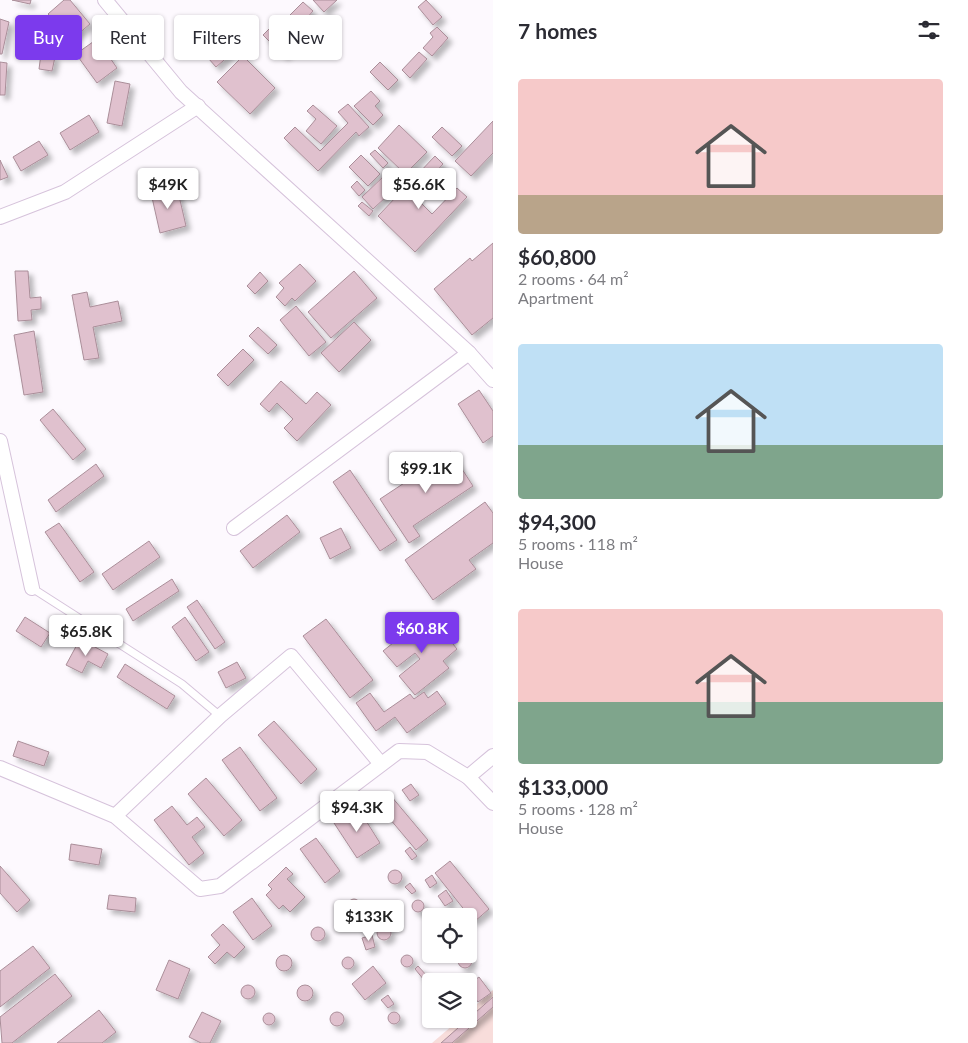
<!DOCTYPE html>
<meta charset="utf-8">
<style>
:root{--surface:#fff;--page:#f2f2f3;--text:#2b2b33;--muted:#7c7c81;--accent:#7c3aed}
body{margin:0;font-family:Lato,sans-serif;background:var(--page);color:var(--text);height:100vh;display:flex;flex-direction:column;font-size:19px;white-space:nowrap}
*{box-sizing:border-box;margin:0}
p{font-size:16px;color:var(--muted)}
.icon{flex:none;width:28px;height:28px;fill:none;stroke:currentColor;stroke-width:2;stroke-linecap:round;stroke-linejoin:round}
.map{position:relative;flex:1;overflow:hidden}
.side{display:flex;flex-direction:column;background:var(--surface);width:475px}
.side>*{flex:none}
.top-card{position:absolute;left:15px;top:15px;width:402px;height:45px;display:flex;gap:10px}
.tools{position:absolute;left:422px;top:908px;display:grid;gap:10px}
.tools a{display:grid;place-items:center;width:55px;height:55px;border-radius:5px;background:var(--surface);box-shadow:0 1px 4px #0004;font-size:25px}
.price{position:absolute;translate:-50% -42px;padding:0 11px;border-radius:5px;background:#fff;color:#222;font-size:16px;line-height:32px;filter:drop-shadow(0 1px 2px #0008)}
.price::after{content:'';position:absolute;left:50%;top:30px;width:15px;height:11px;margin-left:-8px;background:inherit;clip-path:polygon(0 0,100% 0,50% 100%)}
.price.selected{background:var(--accent);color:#fff}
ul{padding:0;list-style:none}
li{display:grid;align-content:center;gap:10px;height:265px;padding:0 25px}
li span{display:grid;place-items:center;height:155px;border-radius:5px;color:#555}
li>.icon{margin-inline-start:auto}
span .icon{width:90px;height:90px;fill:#fffc;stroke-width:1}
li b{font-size:21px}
h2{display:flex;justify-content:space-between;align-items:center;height:60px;padding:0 25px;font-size:21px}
.pill{padding:0 18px;border-radius:5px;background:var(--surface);box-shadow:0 1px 4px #0004;font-size:18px;line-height:45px}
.pill.selected{background:var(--accent);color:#fff}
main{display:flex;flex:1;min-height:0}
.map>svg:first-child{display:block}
.green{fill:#f8dddb}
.building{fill:#e0c1ce;stroke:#aa8e99;filter:url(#shadow)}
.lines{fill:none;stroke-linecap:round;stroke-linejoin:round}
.service-casing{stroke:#d6c3db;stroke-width:9}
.minor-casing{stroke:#d6c3db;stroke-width:16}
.service{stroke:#fff;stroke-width:7}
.minor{stroke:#fff;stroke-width:14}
</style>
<main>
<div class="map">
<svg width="493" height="1043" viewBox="0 0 493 1043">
<defs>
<filter id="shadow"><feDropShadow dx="4.5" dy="4.5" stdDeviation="2.5" flood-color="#0004"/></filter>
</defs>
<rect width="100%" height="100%" fill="#fdf9fe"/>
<polygon class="green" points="493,990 493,1043 432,1043 460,1019 469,1019 469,1011"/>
<g class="building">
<polygon points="12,0 31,0 30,4"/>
<polygon points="64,0 70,0 90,24 71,40 65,33 62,37 51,25 55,21 48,14"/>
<polygon points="313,0 337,0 324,12"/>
<polygon points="426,0 442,17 433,25 418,7"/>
<polygon points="303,2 313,11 300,26 289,16"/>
<polygon points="0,19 9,22 2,54 0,54"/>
<polygon points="277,21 297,42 284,56 263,35"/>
<polygon points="437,27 448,38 432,56 423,48 433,37 430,33"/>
<polygon points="97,39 117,68 97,83 76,54"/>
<polygon points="228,40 237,49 216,67 208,58"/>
<polygon points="419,52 427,59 410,78 402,70"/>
<polygon points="41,54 55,57 52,71 39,69"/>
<polygon points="243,56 275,88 250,114 217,82"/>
<polygon points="0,62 7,63 5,95 0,95"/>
<polygon points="380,62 398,80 388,90 370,72"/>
<polygon points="115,81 130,84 122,126 107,123"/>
<polygon points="371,91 380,101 375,106 383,115 373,125 354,106"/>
<polygon points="348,104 369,127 359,136 356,132 318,171 284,138 295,127 320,151 348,123 338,112"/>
<polygon points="313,105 337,126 321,144 306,131 316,119 307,111"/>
<polygon points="89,115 99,132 70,150 60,133"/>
<polygon points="493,121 493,153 471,176 455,161"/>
<polygon points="399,125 427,152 405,174 378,148"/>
<polygon points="442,127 462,146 452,156 432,137"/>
<polygon points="39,141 48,155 21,171 13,157"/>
<polygon points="375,150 388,163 383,168 370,154"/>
<polygon points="361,155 380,174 368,186 349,167"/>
<polygon points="435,156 443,164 414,196 432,214 457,188 467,197 415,252 378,216"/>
<polygon points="0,160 8,177 0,180"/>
<polygon points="389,171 400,184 373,209 362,197"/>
<polygon points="357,181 365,190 359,196 351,187"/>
<polygon points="177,187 186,226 160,233 151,193"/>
<polygon points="362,202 373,211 369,216 358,206"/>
<polygon points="493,243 493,318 472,335 434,289 470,258 472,261"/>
<polygon points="300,264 316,281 295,301 292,298 285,306 276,297 284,288 279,283"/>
<polygon points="15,271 28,271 30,298 41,297 41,309 31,310 32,320 18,321"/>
<polygon points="354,271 377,298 331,338 308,312"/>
<polygon points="260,272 268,281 255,294 247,286"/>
<polygon points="87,292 90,307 118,301 122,321 93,327 99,358 84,360 72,295"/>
<polygon points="296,306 326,342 309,356 280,320"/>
<polygon points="354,322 371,340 339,372 321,353"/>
<polygon points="258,327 277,345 268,354 249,336"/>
<polygon points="34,331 43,392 24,395 14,335"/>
<polygon points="243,349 254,360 228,386 217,375"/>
<polygon points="281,381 306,404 317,392 331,405 297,441 284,428 293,419 277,403 269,412 260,404"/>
<polygon points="479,390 493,411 493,436 483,443 458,404"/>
<polygon points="53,409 86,449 73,460 40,420"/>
<polygon points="451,452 473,486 413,526 420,536 409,543 380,499"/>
<polygon points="96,464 104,476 56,512 48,500"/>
<polygon points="350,470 397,540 380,551 333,482"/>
<polygon points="485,502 493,513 493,543 469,560 476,569 433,600 405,560"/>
<polygon points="287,515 300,532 253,568 240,551"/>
<polygon points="59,523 94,572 80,582 45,532"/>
<polygon points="341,528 351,548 330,559 320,538"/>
<polygon points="149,541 160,557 113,590 102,574"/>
<polygon points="172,579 179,591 133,621 126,609"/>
<polygon points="197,600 225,642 215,649 187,607"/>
<polygon points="429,614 457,649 443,661 449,668 415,695 399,676 420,659 415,653 397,667 383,651"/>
<polygon points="25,617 50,633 41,647 16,631"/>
<polygon points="185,617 209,652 196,661 172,627"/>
<polygon points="326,619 373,680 350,698 303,636"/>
<polygon points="80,639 108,654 101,668 88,661 82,673 66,665"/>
<polygon points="237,662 246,678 226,688 218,672"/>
<polygon points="125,664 175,696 167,709 117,677"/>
<polygon points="437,691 446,704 407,733 395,717 376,731 356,703 370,693 384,712 410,694 414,699 424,692 428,698"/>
<polygon points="274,721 317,769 301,784 258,735"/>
<polygon points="18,741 49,752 44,766 13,756"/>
<polygon points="240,747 277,798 260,811 222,760"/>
<polygon points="206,778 242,820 224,836 188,794"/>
<polygon points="411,784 419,795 410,801 402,790"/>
<polygon points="391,796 428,840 416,850 379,806"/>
<polygon points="172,806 187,825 197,817 205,827 192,837 204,853 189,865 154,820"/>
<polygon points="358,808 380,843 357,858 334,823"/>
<polygon points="316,838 340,871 325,883 300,849"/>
<polygon points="71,844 102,849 99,865 69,860"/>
<polygon points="410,847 417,856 412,860 405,851"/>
<polygon points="450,861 489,909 474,922 435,873"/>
<polygon points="0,866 30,900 17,912 0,893"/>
<polygon points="286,867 293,874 287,879 305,897 290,912 283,905 279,909 266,895 272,889 268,885"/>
<circle cx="395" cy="877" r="7"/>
<polygon points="432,875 437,883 430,888 425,880"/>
<polygon points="410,883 416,891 412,894 405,887"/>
<polygon points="446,890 453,901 445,906 438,896"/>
<polygon points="109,895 136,898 135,912 107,909"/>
<polygon points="252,898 272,926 253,940 233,912"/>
<circle cx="354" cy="905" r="6"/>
<circle cx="418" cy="906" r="6"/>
<polygon points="223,924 245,947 234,958 227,952 215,964 208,957 220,945 211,935"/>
<circle cx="384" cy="933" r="7"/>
<circle cx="318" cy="934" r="7"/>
<polygon points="372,935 375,947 366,950 362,938"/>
<polygon points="33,946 50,968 0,1007 0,971"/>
<circle cx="465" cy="961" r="7"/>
<circle cx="284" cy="963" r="8"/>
<circle cx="407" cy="961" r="6"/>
<circle cx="348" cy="963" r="6"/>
<polygon points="169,960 190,969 178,999 156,990"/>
<polygon points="373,966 386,983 365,1000 352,984"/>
<polygon points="418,966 428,977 424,980 415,969"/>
<polygon points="55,974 72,996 12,1043 2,1043 0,1017"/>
<polygon points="479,977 491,993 478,1002 469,989 469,984"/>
<polygon points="429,983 431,983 431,997 427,996 424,992 425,986"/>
<circle cx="305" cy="993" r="8"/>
<circle cx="248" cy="992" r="7"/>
<polygon points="388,995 394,1004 388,1008 381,1000"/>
<polygon points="493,997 493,1007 452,1043 441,1043"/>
<polygon points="99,1010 116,1032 102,1043 57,1043"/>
<circle cx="394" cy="1018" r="6"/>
<circle cx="337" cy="1019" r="7"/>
<polygon points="202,1012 221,1021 210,1043 201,1043 189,1037"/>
<circle cx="269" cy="1019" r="6"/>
</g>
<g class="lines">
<g class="service-casing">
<polyline id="service" points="32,588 182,684 220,716"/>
</g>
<g class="minor-casing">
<g id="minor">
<polyline points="105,0 181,92 469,353 493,380"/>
<polyline points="0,217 65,192 198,106"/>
<polyline points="0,441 32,588"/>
<polyline points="234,528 469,353"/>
<polyline points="0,768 115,816 200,889 220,886 399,751 427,752 468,777 493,756"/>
<polyline points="468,777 493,803"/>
<polyline points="115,816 220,716 291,656 381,764"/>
</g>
</g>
<use href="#service" class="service"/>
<use href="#minor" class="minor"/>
</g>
</svg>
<div class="tools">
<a><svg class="icon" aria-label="locate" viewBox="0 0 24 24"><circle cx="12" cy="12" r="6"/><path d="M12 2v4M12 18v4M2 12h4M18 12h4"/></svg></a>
<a><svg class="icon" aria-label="layers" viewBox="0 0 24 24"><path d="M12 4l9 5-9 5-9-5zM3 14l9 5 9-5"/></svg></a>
</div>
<b class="price" style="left:168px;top:210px">$49K</b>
<b class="price" style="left:419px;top:210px">$56.6K</b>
<b class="price" style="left:426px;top:494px">$99.1K</b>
<b class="price selected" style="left:422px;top:654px">$60.8K</b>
<b class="price" style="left:86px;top:657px">$65.8K</b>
<b class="price" style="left:357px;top:833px">$94.3K</b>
<b class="price" style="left:369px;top:942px">$133K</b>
<div class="top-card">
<a class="pill selected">Buy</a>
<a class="pill">Rent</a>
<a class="pill">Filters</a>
<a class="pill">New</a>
</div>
</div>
<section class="side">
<h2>7 homes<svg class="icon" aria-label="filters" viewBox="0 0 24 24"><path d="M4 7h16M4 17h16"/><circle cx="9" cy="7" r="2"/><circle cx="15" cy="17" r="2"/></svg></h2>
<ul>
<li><span style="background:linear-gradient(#f6c9c9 75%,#b9a48a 0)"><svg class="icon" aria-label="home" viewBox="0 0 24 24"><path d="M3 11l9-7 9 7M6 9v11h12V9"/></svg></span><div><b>$60,800</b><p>2 rooms · 64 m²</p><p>Apartment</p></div></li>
<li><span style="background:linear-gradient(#bfe0f5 65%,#7fa58c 0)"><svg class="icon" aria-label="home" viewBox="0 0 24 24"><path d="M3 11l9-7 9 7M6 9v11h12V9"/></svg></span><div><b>$94,300</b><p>5 rooms · 118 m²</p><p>House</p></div></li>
<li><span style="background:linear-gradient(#f6c9c9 60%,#7fa58c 0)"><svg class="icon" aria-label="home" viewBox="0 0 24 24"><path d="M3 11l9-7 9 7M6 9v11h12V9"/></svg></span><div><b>$133,000</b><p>5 rooms · 128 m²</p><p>House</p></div></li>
</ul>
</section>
</main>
